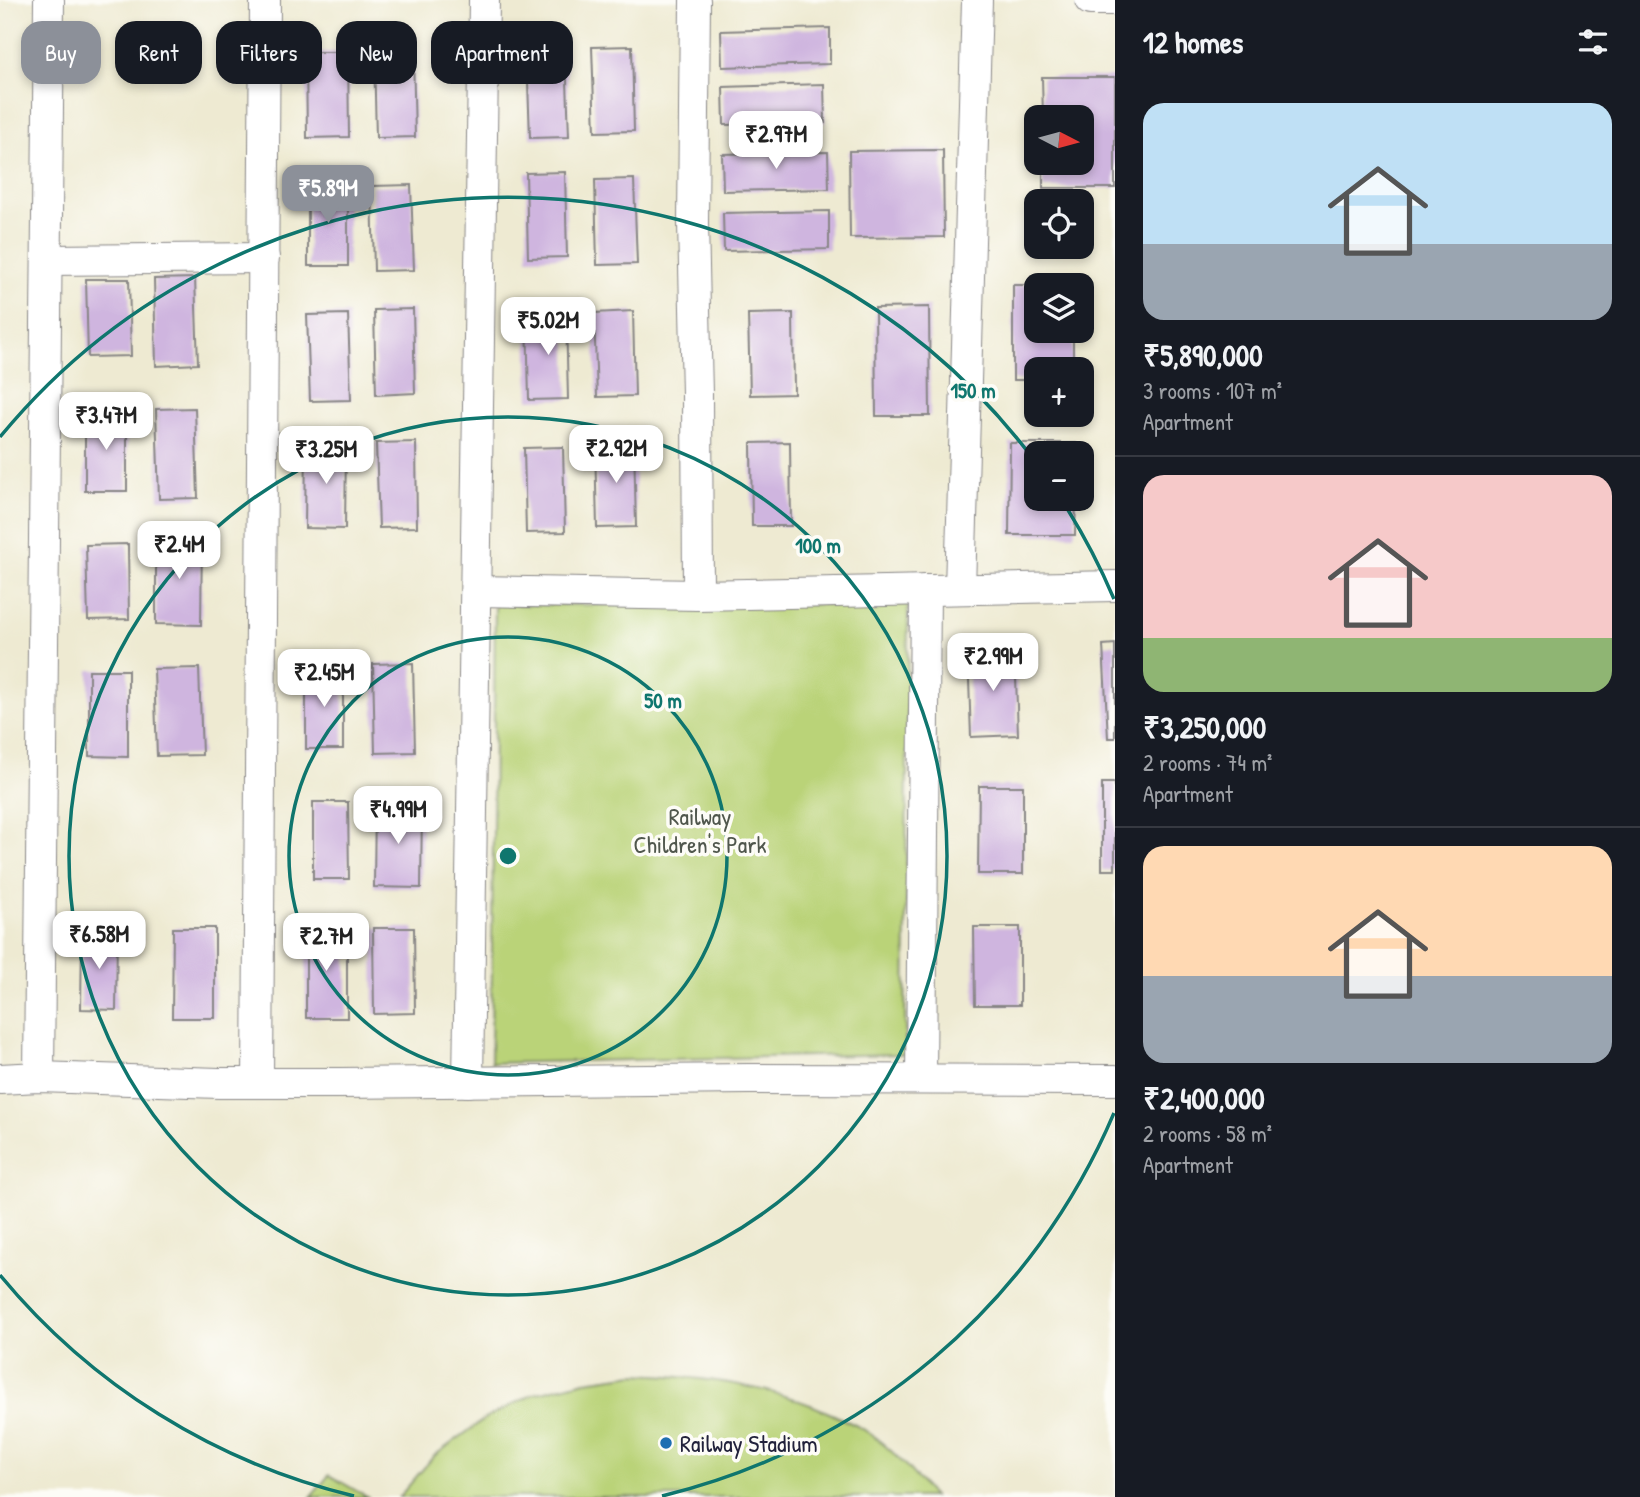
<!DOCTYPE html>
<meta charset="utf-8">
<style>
:root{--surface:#171b24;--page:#20242c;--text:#f1f3f6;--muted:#9ea1a6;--line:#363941;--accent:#8c9099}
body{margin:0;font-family:"Patrick Hand",sans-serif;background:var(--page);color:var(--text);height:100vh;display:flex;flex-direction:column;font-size:26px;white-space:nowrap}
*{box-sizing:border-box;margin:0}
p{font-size:23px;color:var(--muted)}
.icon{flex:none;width:38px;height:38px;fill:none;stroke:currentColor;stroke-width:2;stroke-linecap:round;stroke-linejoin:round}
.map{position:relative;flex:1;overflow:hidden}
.details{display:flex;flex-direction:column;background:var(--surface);width:525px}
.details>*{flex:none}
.top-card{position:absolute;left:21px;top:21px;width:665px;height:63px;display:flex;gap:14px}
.needle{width:46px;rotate:96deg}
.buttons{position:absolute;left:1024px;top:105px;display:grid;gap:14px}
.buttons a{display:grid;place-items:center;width:70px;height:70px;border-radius:14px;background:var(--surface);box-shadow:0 4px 10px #0003;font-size:35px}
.price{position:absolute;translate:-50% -60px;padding:0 16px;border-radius:14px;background:#fff;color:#222;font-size:23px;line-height:46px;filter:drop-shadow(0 2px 4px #0008)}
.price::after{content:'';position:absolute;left:50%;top:42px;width:21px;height:16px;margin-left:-10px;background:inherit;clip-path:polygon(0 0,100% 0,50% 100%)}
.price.on{background:var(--accent);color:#fff}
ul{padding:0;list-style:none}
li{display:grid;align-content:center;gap:14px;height:371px;padding:0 28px}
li+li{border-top:2px solid var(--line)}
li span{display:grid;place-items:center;height:217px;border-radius:21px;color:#555}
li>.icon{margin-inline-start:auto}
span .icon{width:126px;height:126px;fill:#fffc;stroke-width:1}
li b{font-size:30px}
h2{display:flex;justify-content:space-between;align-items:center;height:84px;padding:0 28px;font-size:30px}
.pill{padding:0 24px;border-radius:21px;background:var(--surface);box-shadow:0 4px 10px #0003;font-size:24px;line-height:63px}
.pill.on{background:var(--accent);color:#fff}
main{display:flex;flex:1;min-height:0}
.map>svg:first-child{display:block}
.green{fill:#bad378;stroke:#6e7a5a;stroke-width:2}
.building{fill:#cfb5df}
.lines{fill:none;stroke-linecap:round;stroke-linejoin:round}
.street-casing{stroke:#888686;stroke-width:32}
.street{stroke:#fff;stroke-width:30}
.ring{fill:none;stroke:#0f766e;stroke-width:3.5}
.poi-dot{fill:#1f6fb2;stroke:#fdfcf7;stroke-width:2.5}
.labels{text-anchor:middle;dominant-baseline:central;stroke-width:7;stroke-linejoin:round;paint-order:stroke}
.park-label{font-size:24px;fill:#50574d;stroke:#fdfcf7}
.poi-label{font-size:24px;fill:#22223b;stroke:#fdfcf7;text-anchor:start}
.centre{fill:#0f766e;stroke:#fdfcf7;stroke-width:3.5}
.ring-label{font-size:21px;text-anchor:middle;font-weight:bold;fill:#0f766e;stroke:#fdfcf7;stroke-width:7;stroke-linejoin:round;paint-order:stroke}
</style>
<main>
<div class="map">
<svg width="1115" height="1497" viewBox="0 0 1115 1497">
<rect width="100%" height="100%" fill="#fdfcf7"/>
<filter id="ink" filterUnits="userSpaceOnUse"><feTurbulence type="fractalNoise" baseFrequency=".0143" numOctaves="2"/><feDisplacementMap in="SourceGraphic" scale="14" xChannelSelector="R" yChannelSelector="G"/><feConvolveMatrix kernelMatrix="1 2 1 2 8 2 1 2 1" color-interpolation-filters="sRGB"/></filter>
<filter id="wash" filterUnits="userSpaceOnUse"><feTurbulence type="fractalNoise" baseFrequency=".00686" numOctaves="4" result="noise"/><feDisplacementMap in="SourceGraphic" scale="28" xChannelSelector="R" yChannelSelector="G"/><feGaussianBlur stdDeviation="1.57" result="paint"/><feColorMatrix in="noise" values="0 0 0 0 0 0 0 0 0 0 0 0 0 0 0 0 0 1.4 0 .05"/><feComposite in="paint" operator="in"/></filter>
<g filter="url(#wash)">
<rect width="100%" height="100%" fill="#eeead2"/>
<g class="green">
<polygon points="908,604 905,1054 491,1063 495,605"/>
<path d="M635 1374C705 1377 770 1385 834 1415 844 1420 854 1424 863 1429 891 1447 912 1472 933 1497H399L434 1456 486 1418 534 1394 585 1381Z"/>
<polygon points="329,1475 367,1497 311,1497"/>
</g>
<g id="blocks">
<g class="building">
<polygon points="830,28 830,64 722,67 721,31"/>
<polygon points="632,46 634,131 595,132 592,47"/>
<polygon points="306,52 348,52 349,137 307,138"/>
<polygon points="413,52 415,137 376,138 374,53"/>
<polygon points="566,52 569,137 530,138 527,53"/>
<polygon points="1042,77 1115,77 1115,188 1043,188 1043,163 1082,163 1082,117 1043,117"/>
<polygon points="824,84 825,123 724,125 723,87"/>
<polygon points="943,150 944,237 850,238 849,151"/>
<polygon points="828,152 829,189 723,191 722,154"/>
<polygon points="565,172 567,257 528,258 526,173"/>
<polygon points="634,179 637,264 597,265 595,180"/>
<polygon points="308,183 348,184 348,266 308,266"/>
<polygon points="411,185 414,270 374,271 372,186"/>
<polygon points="829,211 829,249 724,251 723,213"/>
<polygon points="195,278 198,364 156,366 154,279"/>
<polygon points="86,279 129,279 131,356 88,357"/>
<polygon points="1013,285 1036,285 1036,331 1073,331 1073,369 1036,369 1036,380 1013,380"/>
<polygon points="929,307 930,416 876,416 875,308"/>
<polygon points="413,309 415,393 376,395 374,310"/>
<polygon points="633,311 635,396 597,397 594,313"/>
<polygon points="793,313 794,394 750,395 748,314"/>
<polygon points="348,314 351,400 310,401 307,315"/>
<polygon points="566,314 568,399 529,400 527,315"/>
<polygon points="195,408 198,498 159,499 156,409"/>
<rect x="85" y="413" width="42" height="78"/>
<polygon points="416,442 417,527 379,528 376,443"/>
<polygon points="634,442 636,527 597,528 595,443"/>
<polygon points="790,442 791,526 752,526 751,443"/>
<polygon points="1010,443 1076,443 1076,453 1036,453 1036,499 1076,499 1075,535 1009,535"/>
<polygon points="306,444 346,444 345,529 305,528"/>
<polygon points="563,447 565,532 526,533 524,448"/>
<polygon points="156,538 202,538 201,625 156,624"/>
<polygon points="128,544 129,619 88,620 86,545"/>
<polygon points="1115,644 1115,738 1108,738 1103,645"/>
<polygon points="1015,649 1018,735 971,737 968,651"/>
<polygon points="413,663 415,752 375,753 373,664"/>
<polygon points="199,668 202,755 157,756 154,669"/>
<polygon points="306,668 343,669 343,749 306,749"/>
<polygon points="89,670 128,670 128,757 89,756"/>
<rect x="1102" y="783" width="13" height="87"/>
<polygon points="979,786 1023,786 1023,874 978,874"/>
<polygon points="313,802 348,802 349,879 313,879"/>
<polygon points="375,804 422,805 421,888 374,887"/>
<polygon points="306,927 347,928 347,1018 306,1018"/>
<polygon points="974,927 1020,927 1020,1005 975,1005"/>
<polygon points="173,928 215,928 215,1018 172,1018"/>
<polygon points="373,928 414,928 415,1013 374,1014"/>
<polygon points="82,932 117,932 116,1010 81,1009"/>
</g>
</g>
</g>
<g filter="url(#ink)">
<use href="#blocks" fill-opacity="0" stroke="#888686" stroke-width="2"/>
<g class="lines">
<g class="street-casing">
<g id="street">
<polyline points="695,0 693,223 697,394 698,595"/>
<polyline points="1090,0 1115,0"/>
<polyline points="47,260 264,258"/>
<polyline points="960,589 977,0"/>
<polyline points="476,591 698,595 1115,586"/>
<polyline points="39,1077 49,0"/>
<polyline points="0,1079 39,1077 219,1083 340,1083 748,1079 1115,1080"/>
<polyline points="921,1079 925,590"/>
<polyline points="468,1082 484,0"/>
<polyline points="258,1083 265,0"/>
</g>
</g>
<use href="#street" class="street"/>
</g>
</g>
<g class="ring">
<circle cx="508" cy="856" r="219"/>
<circle cx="508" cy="856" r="439"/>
<path d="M1114 1113A658 658 0 0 1 662 1496M354 1496A658 658 0 0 1 0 1275M0 437A658 658 0 0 1 1034 460M1063 502A658 658 0 0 1 1114 599"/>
</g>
<circle class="poi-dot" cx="666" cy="1443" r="7"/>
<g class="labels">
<g class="park-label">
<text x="700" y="816">Railway<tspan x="700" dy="28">Children's Park</tspan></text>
</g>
<g class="poi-label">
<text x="680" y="1443">Railway Stadium</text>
</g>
</g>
<circle cx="508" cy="856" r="10" class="centre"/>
<g class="ring-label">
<text x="973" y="398">150 m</text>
<text x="818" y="553">100 m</text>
<text x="663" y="708">50 m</text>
</g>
</svg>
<div class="buttons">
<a><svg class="needle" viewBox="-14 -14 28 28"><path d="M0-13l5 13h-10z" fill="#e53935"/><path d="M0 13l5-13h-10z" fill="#9ea1a6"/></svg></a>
<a><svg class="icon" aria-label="locate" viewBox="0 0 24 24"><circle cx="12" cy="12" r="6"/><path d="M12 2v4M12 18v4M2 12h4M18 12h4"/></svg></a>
<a><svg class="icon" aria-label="layers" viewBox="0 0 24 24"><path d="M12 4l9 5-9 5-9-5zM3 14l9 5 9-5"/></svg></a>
<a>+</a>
<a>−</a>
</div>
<b class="price" style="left:776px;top:171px">₹2.97M</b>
<b class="price on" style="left:328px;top:225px">₹5.89M</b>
<b class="price" style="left:548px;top:357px">₹5.02M</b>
<b class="price" style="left:106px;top:452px">₹3.47M</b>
<b class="price" style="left:616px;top:485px">₹2.92M</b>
<b class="price" style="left:326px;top:486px">₹3.25M</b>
<b class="price" style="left:179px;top:581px">₹2.4M</b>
<b class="price" style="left:993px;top:693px">₹2.99M</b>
<b class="price" style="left:324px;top:709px">₹2.45M</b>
<b class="price" style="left:398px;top:846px">₹4.99M</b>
<b class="price" style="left:99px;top:971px">₹6.58M</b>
<b class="price" style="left:326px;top:973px">₹2.7M</b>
<div class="top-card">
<a class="pill on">Buy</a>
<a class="pill">Rent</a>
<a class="pill">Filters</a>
<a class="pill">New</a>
<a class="pill">Apartment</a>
</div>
</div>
<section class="details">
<h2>12 homes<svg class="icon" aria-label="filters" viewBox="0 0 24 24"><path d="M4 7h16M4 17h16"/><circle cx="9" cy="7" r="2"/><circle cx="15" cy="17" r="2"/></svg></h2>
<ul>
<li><span style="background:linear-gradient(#bfe0f5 65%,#9aa5b1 0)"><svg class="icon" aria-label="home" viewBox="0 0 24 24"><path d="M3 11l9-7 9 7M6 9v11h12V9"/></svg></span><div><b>₹5,890,000</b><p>3 rooms · 107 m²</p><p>Apartment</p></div></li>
<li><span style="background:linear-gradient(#f6c9c9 75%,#8fb573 0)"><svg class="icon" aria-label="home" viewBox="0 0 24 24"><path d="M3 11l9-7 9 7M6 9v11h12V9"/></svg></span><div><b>₹3,250,000</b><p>2 rooms · 74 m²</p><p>Apartment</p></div></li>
<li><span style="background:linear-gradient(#ffd9b3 60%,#9aa5b1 0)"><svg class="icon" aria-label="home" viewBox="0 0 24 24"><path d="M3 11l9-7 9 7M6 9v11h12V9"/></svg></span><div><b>₹2,400,000</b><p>2 rooms · 58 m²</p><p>Apartment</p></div></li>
</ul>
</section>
</main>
